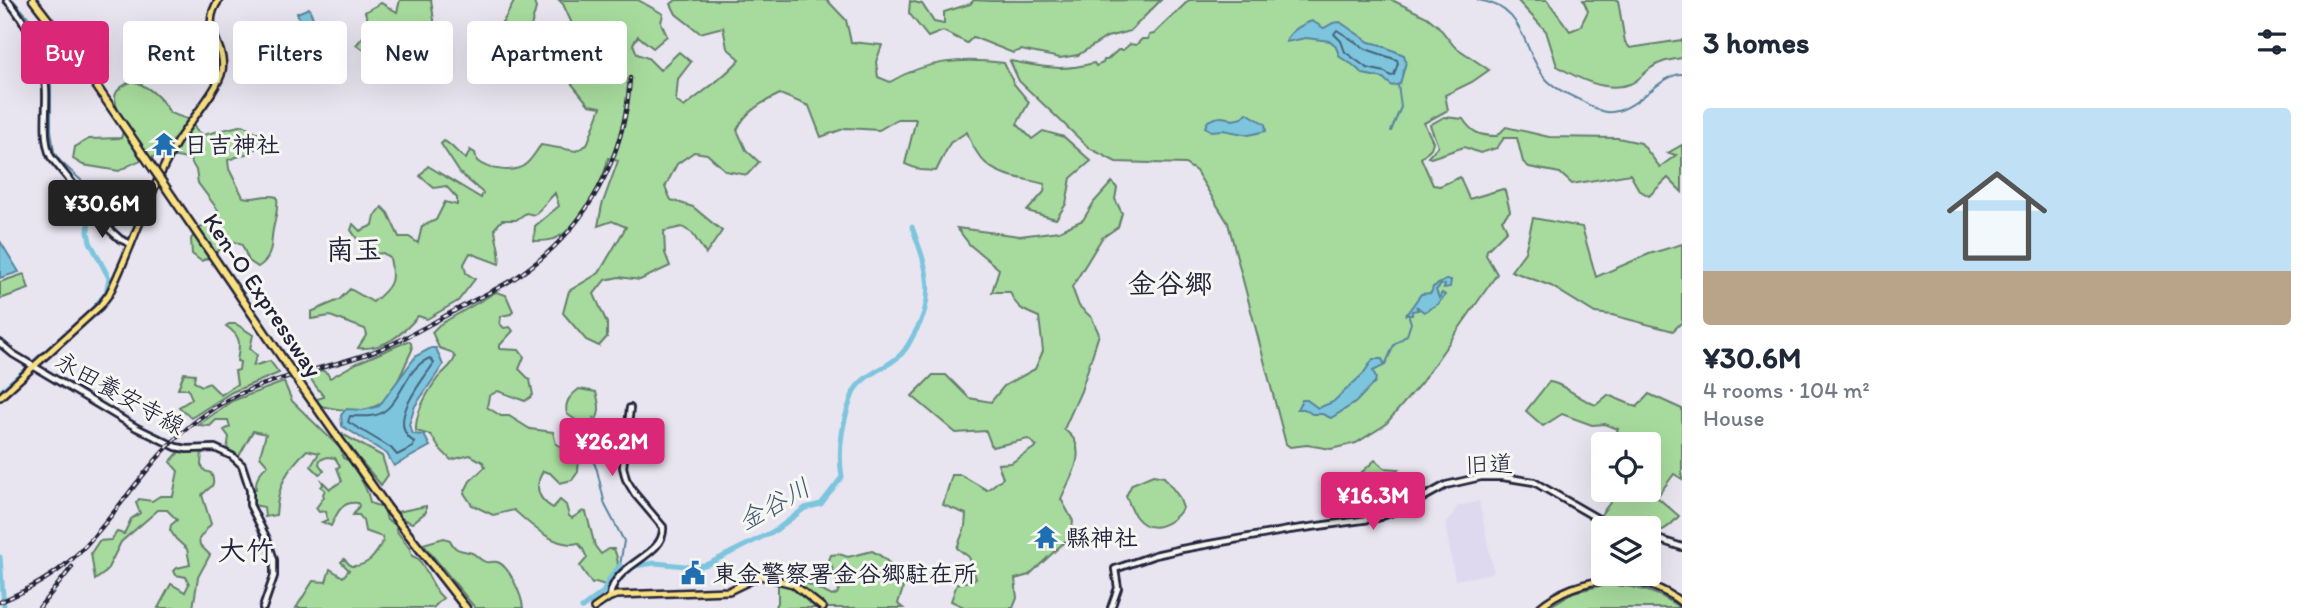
<!DOCTYPE html>
<meta charset="utf-8">
<style>
:root{--surface:#fff;--page:#f2f2f3;--text:#1f2937;--muted:#747a83;--line:#e0e1e3;--accent:#db2777}
body{margin:0;font-family:Itim,"Klee One",sans-serif;background:var(--page);color:var(--text);height:100vh;display:flex;flex-direction:column;font-size:26px;white-space:nowrap}
*{box-sizing:border-box;margin:0}
p{font-size:23px;color:var(--muted)}
.icon{flex:none;width:38px;height:38px;fill:none;stroke:currentColor;stroke-width:2;stroke-linecap:round;stroke-linejoin:round}
.map{position:relative;flex:1;overflow:hidden}
.side{display:flex;flex-direction:column;background:var(--surface);width:630px}
.side>*{flex:none}
.guide{position:absolute;left:21px;top:21px;width:665px;height:63px;display:flex;gap:14px}
.buttons{position:absolute;left:1591px;top:432px;display:grid;gap:14px}
.buttons a{display:grid;place-items:center;width:70px;height:70px;border-radius:7px;background:var(--surface);box-shadow:0 7px 28px #0002;font-size:35px}
.price{position:absolute;translate:-50% -60px;padding:0 16px;border-radius:7px;background:var(--accent);color:#fff;font-size:23px;line-height:46px;filter:drop-shadow(0 2px 4px #0008)}
.price::after{content:'';position:absolute;left:50%;top:42px;width:21px;height:16px;margin-left:-10px;background:inherit;clip-path:polygon(0 0,100% 0,50% 100%)}
.price.on{background:#222;color:#fff}
ul{padding:0;list-style:none}
li{display:grid;align-content:center;gap:14px;height:371px;padding:0 21px}
li+li{border-top:2px solid var(--line)}
li span{display:grid;place-items:center;height:217px;border-radius:7px;color:#555}
li>.icon{margin-inline-start:auto}
span .icon{width:126px;height:126px;fill:#fffc;stroke-width:1}
li b{font-size:30px}
h2{display:flex;justify-content:space-between;align-items:center;height:84px;padding:0 21px;font-size:30px}
.pill{padding:0 24px;border-radius:7px;background:var(--surface);box-shadow:0 7px 28px #0002;font-size:24px;line-height:63px}
.pill.on{background:var(--accent);color:#fff}
main{display:flex;flex:1;min-height:0}
.map>svg:first-child{display:block}
.built{fill:#ded9ef}
.green{fill:#a7db9d;stroke:#647e6c;stroke-width:2}
.water{fill:#7dc5dd;stroke:#59849c;stroke-width:2}
.lines{fill:none;stroke-linecap:round;stroke-linejoin:round}
.shore{stroke:#46637c;stroke-width:2}
.stream{stroke:#59849c;stroke-width:2}
.river{stroke:#7dc5dd;stroke-width:5}
.secondary-casing{stroke:#22223b;stroke-width:10}
.primary-casing{stroke:#22223b;stroke-width:10}
.highway-casing{stroke:#22223b;stroke-width:11}
.secondary{stroke:#f6f6f2;stroke-width:4.5}
.primary{stroke:#f9e181;stroke-width:5}
.highway{stroke:#f9e181;stroke-width:6}
.rail-casing{stroke:#22223b;stroke-width:4.5}
.rail{stroke:#f6f6f2;stroke-width:2;stroke-dasharray:5;stroke-linecap:butt}
.highway-bridge-casing{stroke:#22223b;stroke-width:11;stroke-linecap:butt}
.highway-bridge{stroke:#f9e181;stroke-width:6}
.labels{text-anchor:middle;dominant-baseline:central;stroke-width:6;stroke-linejoin:round;paint-order:stroke}
.poi-label{font-size:24px;font-weight:bold;fill:#22223b;stroke:#f6f6f2;text-anchor:start}
.street-label{font-size:24px;fill:#22223b;stroke:#f6f6f2}
.water-label{font-size:26px;font-style:italic;fill:#425b74;stroke:#f6f6f2}
.quarter-label{font-size:28px;font-weight:bold;fill:#22223b;stroke:#f6f6f2}
</style>
<main>
<div class="map">
<svg width="1682" height="608" viewBox="0 0 1682 608">
<rect width="100%" height="100%" fill="#e8e5f0"/>
<filter id="ink" filterUnits="userSpaceOnUse"><feTurbulence type="fractalNoise" baseFrequency=".0143" numOctaves="2"/><feDisplacementMap in="SourceGraphic" scale="14" xChannelSelector="R" yChannelSelector="G"/><feConvolveMatrix kernelMatrix="1 2 1 2 8 2 1 2 1" color-interpolation-filters="sRGB"/></filter>
<g filter="url(#ink)">
<polygon class="built" points="1479,501 1494,573 1455,580 1445,524 1458,506"/>
<g class="green">
<polygon points="400,0 431,0 435,27 419,51 386,63 356,45 371,28 365,12 381,3 397,12"/>
<polygon points="515,0 533,0 536,8 529,34 505,39 490,47 490,31 503,22"/>
<path d="M559 0H638L663 14 661 23 667 36 653 48 638 36 633 44 637 54 648 58 660 70 679 52 691 62 678 79 676 101 684 107C703 91 724 78 740 59L727 48 723 27 700 33 676 14 671 4 676 0H827L846 20 851 42 882 45 876 62 878 77 890 82C927 60 961 58 1004 63L1014 84 1029 102 1017 124 1032 139 1043 131 1064 137 1091 161 1071 178 1066 204 1056 219 1027 211 1044 192 1045 184C1004 174 983 176 967 132L950 143 936 171 920 170 905 164 916 119H898L879 130 846 128 821 137 809 106 780 94C761 103 746 111 737 130L746 150 759 162 747 175 726 171 707 154 694 152 677 164 665 187 671 200 693 207 722 231 706 254 692 233 682 227 664 231 665 253 670 266 640 280 619 277 605 280 594 294 607 323V337L599 346 586 340 563 313 569 291 599 273 626 227 612 221 598 226 602 205 618 161 608 158C605 179 579 226 560 236 552 241 543 241 534 241L535 226 559 206 555 193 535 215 526 213 516 220H502L495 228C495 241 502 251 499 264L470 253 464 264 466 273 475 279 458 301 427 319 418 316C403 334 384 350 358 348L367 334 365 329 330 316 311 319V312L339 300 350 289 373 302C392 287 395 281 390 258L383 253 368 255 351 230 353 224 360 231 373 225 375 216 382 207 388 213 399 237H409L418 243 422 226 436 220 445 202 457 205V198L446 186 434 188 420 176 428 166 481 198 483 193 460 173 441 144 444 141C453 145 457 154 466 159L470 150 475 153 477 161C488 170 515 174 526 164 532 159 536 151 541 145L576 151 587 145 601 107 589 105 567 78 587 70 588 63 567 47 562 34 574 28 563 4Z"/>
<polygon points="974,0 991,1 1161,0 1130,31 1107,37 1078,55 1060,58 1021,50 1013,53 973,37 967,43 943,31 928,37 909,13 910,1 922,4 934,22 944,24 944,12 970,4"/>
<path d="M1189 0H1392L1427 17 1438 26 1454 46 1489 70 1472 82 1445 95 1448 110 1424 123 1433 142 1431 148 1421 158 1433 185 1440 186 1460 177 1469 199 1503 189 1505 191 1510 211 1502 220 1507 230 1487 250 1486 255 1497 274 1421 383 1385 425 1356 443 1331 449 1307 445 1290 447 1286 444 1228 223 1196 171 1185 164 1116 162 1089 148 1019 81 1010 61C1044 67 1060 72 1094 63L1096 66 1103 63 1104 60H1107L1118 50H1123L1130 44 1136 45 1142 39H1148L1149 35 1154 34Z"/>
<path d="M1517 0H1547L1570 31 1580 27 1588 11 1583 0H1618L1625 42 1630 48 1682 40V58C1671 60 1660 61 1651 68 1643 73 1639 81 1630 84 1606 93 1577 78 1557 66L1546 31Z"/>
<path d="M133 81C150 87 161 97 170 113L190 120 197 131 203 135 243 125 258 133 260 145 251 152 228 160 229 169 243 197C257 201 261 193 277 197 279 214 273 222 272 237 271 250 270 260 258 267L249 261 242 245 233 241C221 246 215 257 201 261L192 254 191 239C199 227 210 221 218 210L198 183 196 170 190 160C162 152 144 156 119 171L83 165 73 159 75 147 89 139 121 138C132 114 94 96 133 81Z"/>
<path d="M1444 117 1463 119C1472 133 1480 136 1497 136L1506 127 1549 137 1618 138 1641 143 1660 167 1676 155 1668 153 1682 145V192L1668 178 1649 196 1639 190 1630 174 1572 184 1560 173 1529 167 1523 162 1517 138H1504L1497 148 1480 153 1464 147 1431 158 1428 157 1438 146 1430 125Z"/>
<path d="M1112 182 1117 188 1115 199 1122 213 1118 227 1102 238 1072 287 1079 306 1092 318 1099 334 1081 391 1064 429C1067 432 1073 437 1075 441 1084 461 1068 481 1061 499L1073 521 1071 536 1029 575 1015 579 1017 598 1013 608H966L951 601 957 584 976 579 969 557 957 548 965 527 966 514 943 505 952 475H961L987 490 1003 478 998 464 1011 463 1037 446 1028 439 992 447 986 431 956 433 912 396 933 375H946L969 398 991 402 1004 386 1035 369 1043 351 1039 317C1024 311 1016 308 1010 292H992L999 269 970 245 957 228 1020 236 1059 231 1083 220 1094 202Z"/>
<polygon points="1533,218 1582,227 1596,277 1649,254 1682,244 1682,322 1673,331 1612,315 1595,313 1551,286 1511,271 1525,252"/>
<polygon points="24,274 29,289 0,299 0,282"/>
<path d="M496 292 506 295 513 311 511 314 501 316 500 324 504 328 510 327 513 331 500 345V349L519 350 524 357 519 369 530 380 533 395 525 401 498 391 489 396 487 407 501 416H509L530 429 553 432 556 444 576 454 579 458 578 472 572 480 560 483 550 473 543 471C534 487 537 499 553 508L560 500 566 505 569 516 572 518 583 511 586 512 595 546 601 554 609 549H614C621 565 618 574 608 586L596 582 592 584 580 566 587 558 583 549 578 543C555 549 530 524 514 510L493 515 472 505 464 493 470 481 485 467 483 462 470 455 451 460 439 448 431 435 416 431C415 414 427 393 437 379 443 371 453 366 455 357L451 352 439 348 432 332 439 325Z"/>
<path d="M229 324H236L253 335 250 349 257 355 253 366 270 361 279 373 232 392 191 418 179 407 192 399 188 389H178L184 373 195 374 194 382 202 386 209 383 221 395 237 384 235 371 239 370 240 362 237 361C240 343 242 337 226 326Z"/>
<path d="M408 341 411 343 412 350C395 385 390 416 343 410 334 408 324 408 316 404L317 399 324 397 309 377 321 370 327 373 330 378 357 363Z"/>
<path d="M284 382 292 401 341 449 343 458 350 461C357 475 368 487 370 503L384 508 387 520 397 525 396 530 410 549 412 556 419 559 438 593 443 598 433 608H296L313 581 326 582 330 569 343 577 349 570 341 562 344 559 351 566C368 567 376 555 383 541L382 537 365 531 363 520 359 515H353L359 506 358 503C341 501 337 513 331 526L322 522 327 520 326 511 319 512 316 508 324 497 323 494 325 490 321 487 323 485 322 481 330 489 342 481 337 468 340 466 335 458 327 457 320 460 319 464 324 471 319 474 311 466 319 453 307 450C286 470 278 485 276 515L265 517 264 507 253 505 252 490 256 489C255 479 260 471 268 465L260 456 266 434 253 431 238 458 227 450 229 437 224 430 230 427 228 420H216L210 426 198 425 232 401Z"/>
<path d="M1549 382C1561 382 1580 400 1596 405L1608 395 1637 407 1649 394 1682 409V479L1674 474 1657 497 1679 516C1671 525 1662 534 1649 532L1648 528C1630 528 1614 528 1599 517L1620 490H1648V444H1611L1618 429 1605 424 1592 425 1562 414 1543 426 1526 411Z"/>
<path d="M579 389 596 392C600 406 602 416 590 426L580 423 567 414C564 402 570 396 579 389Z"/>
<polygon points="335,430 382,456 388,475 381,485"/>
<path d="M202 450 201 465 205 471 211 473C217 487 210 486 202 495L211 524 199 539 200 545 210 555 198 577 193 608H158L171 584 185 592 189 584 186 577 176 575 174 571 177 568 190 565 187 549 176 539 170 530 171 525 177 520 167 510H158L121 542 106 572 95 580 91 553 99 541 111 540 117 532 124 534 131 519 140 513 136 503 139 499 152 501 160 496H173L178 471 170 462 179 452Z"/>
<path d="M1375 460 1384 468 1399 469C1385 479 1367 497 1349 493L1360 474Z"/>
<path d="M1153 475 1164 477 1179 497 1183 508C1172 524 1151 536 1136 517 1132 512 1129 503 1126 496L1132 484Z"/>
<polygon points="426,506 426,512 412,523 400,518 397,512"/>
<path d="M444 538 450 540C456 553 461 549 472 553 477 555 480 561 486 562 489 563 493 561 497 562 509 565 522 596 523 608H475L423 544Z"/>
<path d="M872 551C883 556 902 572 903 586 903 592 899 598 898 604L903 608H774L778 603V581L786 573 832 596 837 594 840 587 829 560 831 555 839 554 848 557Z"/>
<path d="M1604 585C1633 585 1657 591 1681 608H1547L1574 592Z"/>
</g>
<g class="water">
<polygon points="309,8 320,35 315,43 308,39 297,13"/>
<path d="M1312 21 1324 28 1333 23 1340 22 1369 42 1378 44 1404 55 1406 62 1400 84 1392 86 1383 78 1363 74 1353 65 1340 57 1335 45 1330 41 1306 38 1286 42C1289 31 1301 25 1312 21Z"/>
<polygon points="529,34 538,38 548,52 553,52 555,67 536,76 521,59 502,44 505,39"/>
<path d="M1247 113 1265 124 1266 131 1249 135 1223 130 1211 131 1205 127 1208 121C1218 116 1223 116 1233 120L1242 118Z"/>
<polygon points="0,241 19,272 0,278"/>
<polygon points="1446,280 1451,280 1450,287 1444,288 1445,285 1442,284 1436,290 1439,298 1442,293 1445,295 1438,304 1424,312 1416,306 1418,310 1412,311 1412,315 1406,315 1421,294 1431,293 1433,287"/>
<polygon points="431,348 436,348 443,365 415,406 409,425 413,434 424,435 430,446 394,466 387,454 342,426 341,415 346,409 363,410 379,406 416,356"/>
<polygon points="1373,359 1382,359 1385,365 1373,371 1376,378 1375,382 1355,403 1331,418 1322,414 1312,414 1304,409 1297,409 1302,400 1307,400 1318,408 1333,402 1363,374"/>
</g>
<g class="lines">
<g class="shore">
<polygon points="1337,30 1366,49 1397,60 1398,63 1394,75 1391,76 1385,72 1367,68 1345,52 1341,41 1334,34"/>
<polygon points="528,41 533,43 546,59 545,64 537,66 519,49 520,44"/>
<path d="M430 358 434 363C421 383 385 423 414 442L413 447 397 455 391 448 348 422 350 416C360 416 374 418 383 412 403 399 405 368 430 358Z"/>
</g>
<g class="stream">
<polyline points="13,0 35,25 51,85 51,130 54,152 60,161 84,183 91,202"/>
<path d="M1478 0C1526 7 1521 48 1545 78 1555 89 1569 95 1582 101 1589 105 1598 111 1606 112 1635 115 1659 74 1682 74"/>
<polyline points="1391,131 1401,107 1398,85"/>
<polyline points="89,218 91,208"/>
<polyline points="1385,365 1394,345 1407,335 1411,323 1409,317"/>
<polyline points="593,417 605,436 592,458 597,470 605,505 624,541 620,565"/>
</g>
<g class="river">
<polyline points="0,392 91,311 106,293 109,278 90,242 88,232 89,218"/>
<polyline points="0,557 4,608"/>
<path d="M582 608 603 592 609 579 620 565 621 568 655 563 696 567 708 564 776 530 805 508 821 504 842 477C837 447 843 419 854 391 863 375 884 369 897 358 905 352 908 345 913 336 938 296 927 268 912 227"/>
</g>
<g class="secondary-casing">
<g id="secondary">
<path d="M7 0C27 21 45 61 46 90 47 111 42 138 51 157L109 229 120 239 131 244"/>
<polyline points="0,343 13,354 137,428 176,447 187,449 215,448 232,456 242,465 250,490 250,505 267,539 274,560 274,576 263,608"/>
<polyline points="1648,536 1682,547"/>
<path d="M610 597C613 562 665 558 663 527L635 494 626 479 623 467 630 408"/>
<polyline points="1111,608 1118,588 1115,569 1155,555 1182,549 1289,530 1377,518 1408,506 1446,485 1481,477 1503,477 1534,482 1614,528"/>
</g>
</g>
<g class="primary-casing">
<g id="primary">
<path d="M0 397 100 306 109 294C133 246 148 194 174 147 184 128 219 89 222 71 227 44 198 29 219 0"/>
<polyline points="594,608 610,597 617,595 729,591 760,576 793,584 823,608"/>
<path d="M1539 608C1578 574 1641 570 1682 603"/>
</g>
</g>
<g class="highway-casing">
<g id="highway">
<polyline points="33,0 71,49 154,170"/>
<polyline points="300,384 387,507 466,608"/>
</g>
</g>
<use href="#secondary" class="secondary"/>
<use href="#primary" class="primary"/>
<use href="#highway" class="highway"/>
<g class="rail-casing">
<g id="rail">
<path d="M0 602C26 591 51 578 72 559 120 514 150 453 204 415 251 380 307 374 361 356 395 345 425 327 456 310 477 298 501 288 521 274 587 228 625 158 630 78"/>
<polyline points="39,608 72,567"/>
</g>
</g>
<use href="#rail" class="rail"/>
<g class="highway-bridge-casing">
<polyline id="highway-bridge" points="154,170 300,384"/>
</g>
<use href="#highway-bridge" class="highway-bridge"/>
</g>
</g>
<defs>
<g id="temple-bare" transform="scale(1.89)"><path d="M0-6L5-2H3V0L6.5 2.5H4V6H1.5V3h-3V6H-4V2.5H-6.5L-3 0V-2H-5Z" fill="#1f6fb2" stroke="#f6f6f2" stroke-width="2.5" paint-order="stroke"/></g>
<g id="civic-bare" transform="scale(1.89)"><path d="M-.6-6.5H3V-4.5H.6V-3L4-1V1h2V6H-6V1h2V-1L-.6-3ZM-1.2 2.5V6h2.4V2.5Z" fill="#1f6fb2" stroke="#f6f6f2" stroke-width="2.5" paint-order="stroke"/></g>
</defs>
<g fill-rule="evenodd">
<use href="#temple-bare" x="164" y="144"/>
<use href="#temple-bare" x="1046" y="537"/>
<use href="#civic-bare" x="693" y="573"/>
</g>
<g class="labels">
<g class="poi-label">
<text x="184" y="144">日吉神社</text>
<text x="1066" y="537">縣神社</text>
<text x="713" y="573">東金警察署金谷郷駐在所</text>
</g>
<g class="street-label">
<text transform="translate(263 295) rotate(56)">Ken-O Expressway</text>
<text transform="translate(120 393) rotate(29)">永田養安寺線</text>
<text transform="translate(1489 464) rotate(-2)">旧道</text>
</g>
<g class="water-label">
<text transform="translate(774 504) rotate(-29)">金谷川</text>
</g>
<g class="quarter-label">
<text x="354" y="249">南玉</text>
<text x="1170" y="283">金谷郷</text>
<text x="246" y="550">大竹</text>
</g>
</g>
</svg>
<div class="buttons">
<a><svg class="icon" aria-label="locate" viewBox="0 0 24 24"><circle cx="12" cy="12" r="6"/><path d="M12 2v4M12 18v4M2 12h4M18 12h4"/></svg></a>
<a><svg class="icon" aria-label="layers" viewBox="0 0 24 24"><path d="M12 4l9 5-9 5-9-5zM3 14l9 5 9-5"/></svg></a>
</div>
<b class="price on" style="left:102px;top:240px">¥30.6M</b>
<b class="price" style="left:612px;top:478px">¥26.2M</b>
<b class="price" style="left:1373px;top:532px">¥16.3M</b>
<div class="guide">
<a class="pill on">Buy</a>
<a class="pill">Rent</a>
<a class="pill">Filters</a>
<a class="pill">New</a>
<a class="pill">Apartment</a>
</div>
</div>
<section class="side">
<h2>3 homes<svg class="icon" aria-label="filters" viewBox="0 0 24 24"><path d="M4 7h16M4 17h16"/><circle cx="9" cy="7" r="2"/><circle cx="15" cy="17" r="2"/></svg></h2>
<ul>
<li><span style="background:linear-gradient(#bfe0f5 75%,#b9a48a 0)"><svg class="icon" aria-label="home" viewBox="0 0 24 24"><path d="M3 11l9-7 9 7M6 9v11h12V9"/></svg></span><div><b>¥30.6M</b><p>4 rooms · 104 m²</p><p>House</p></div></li>
</ul>
</section>
</main>
